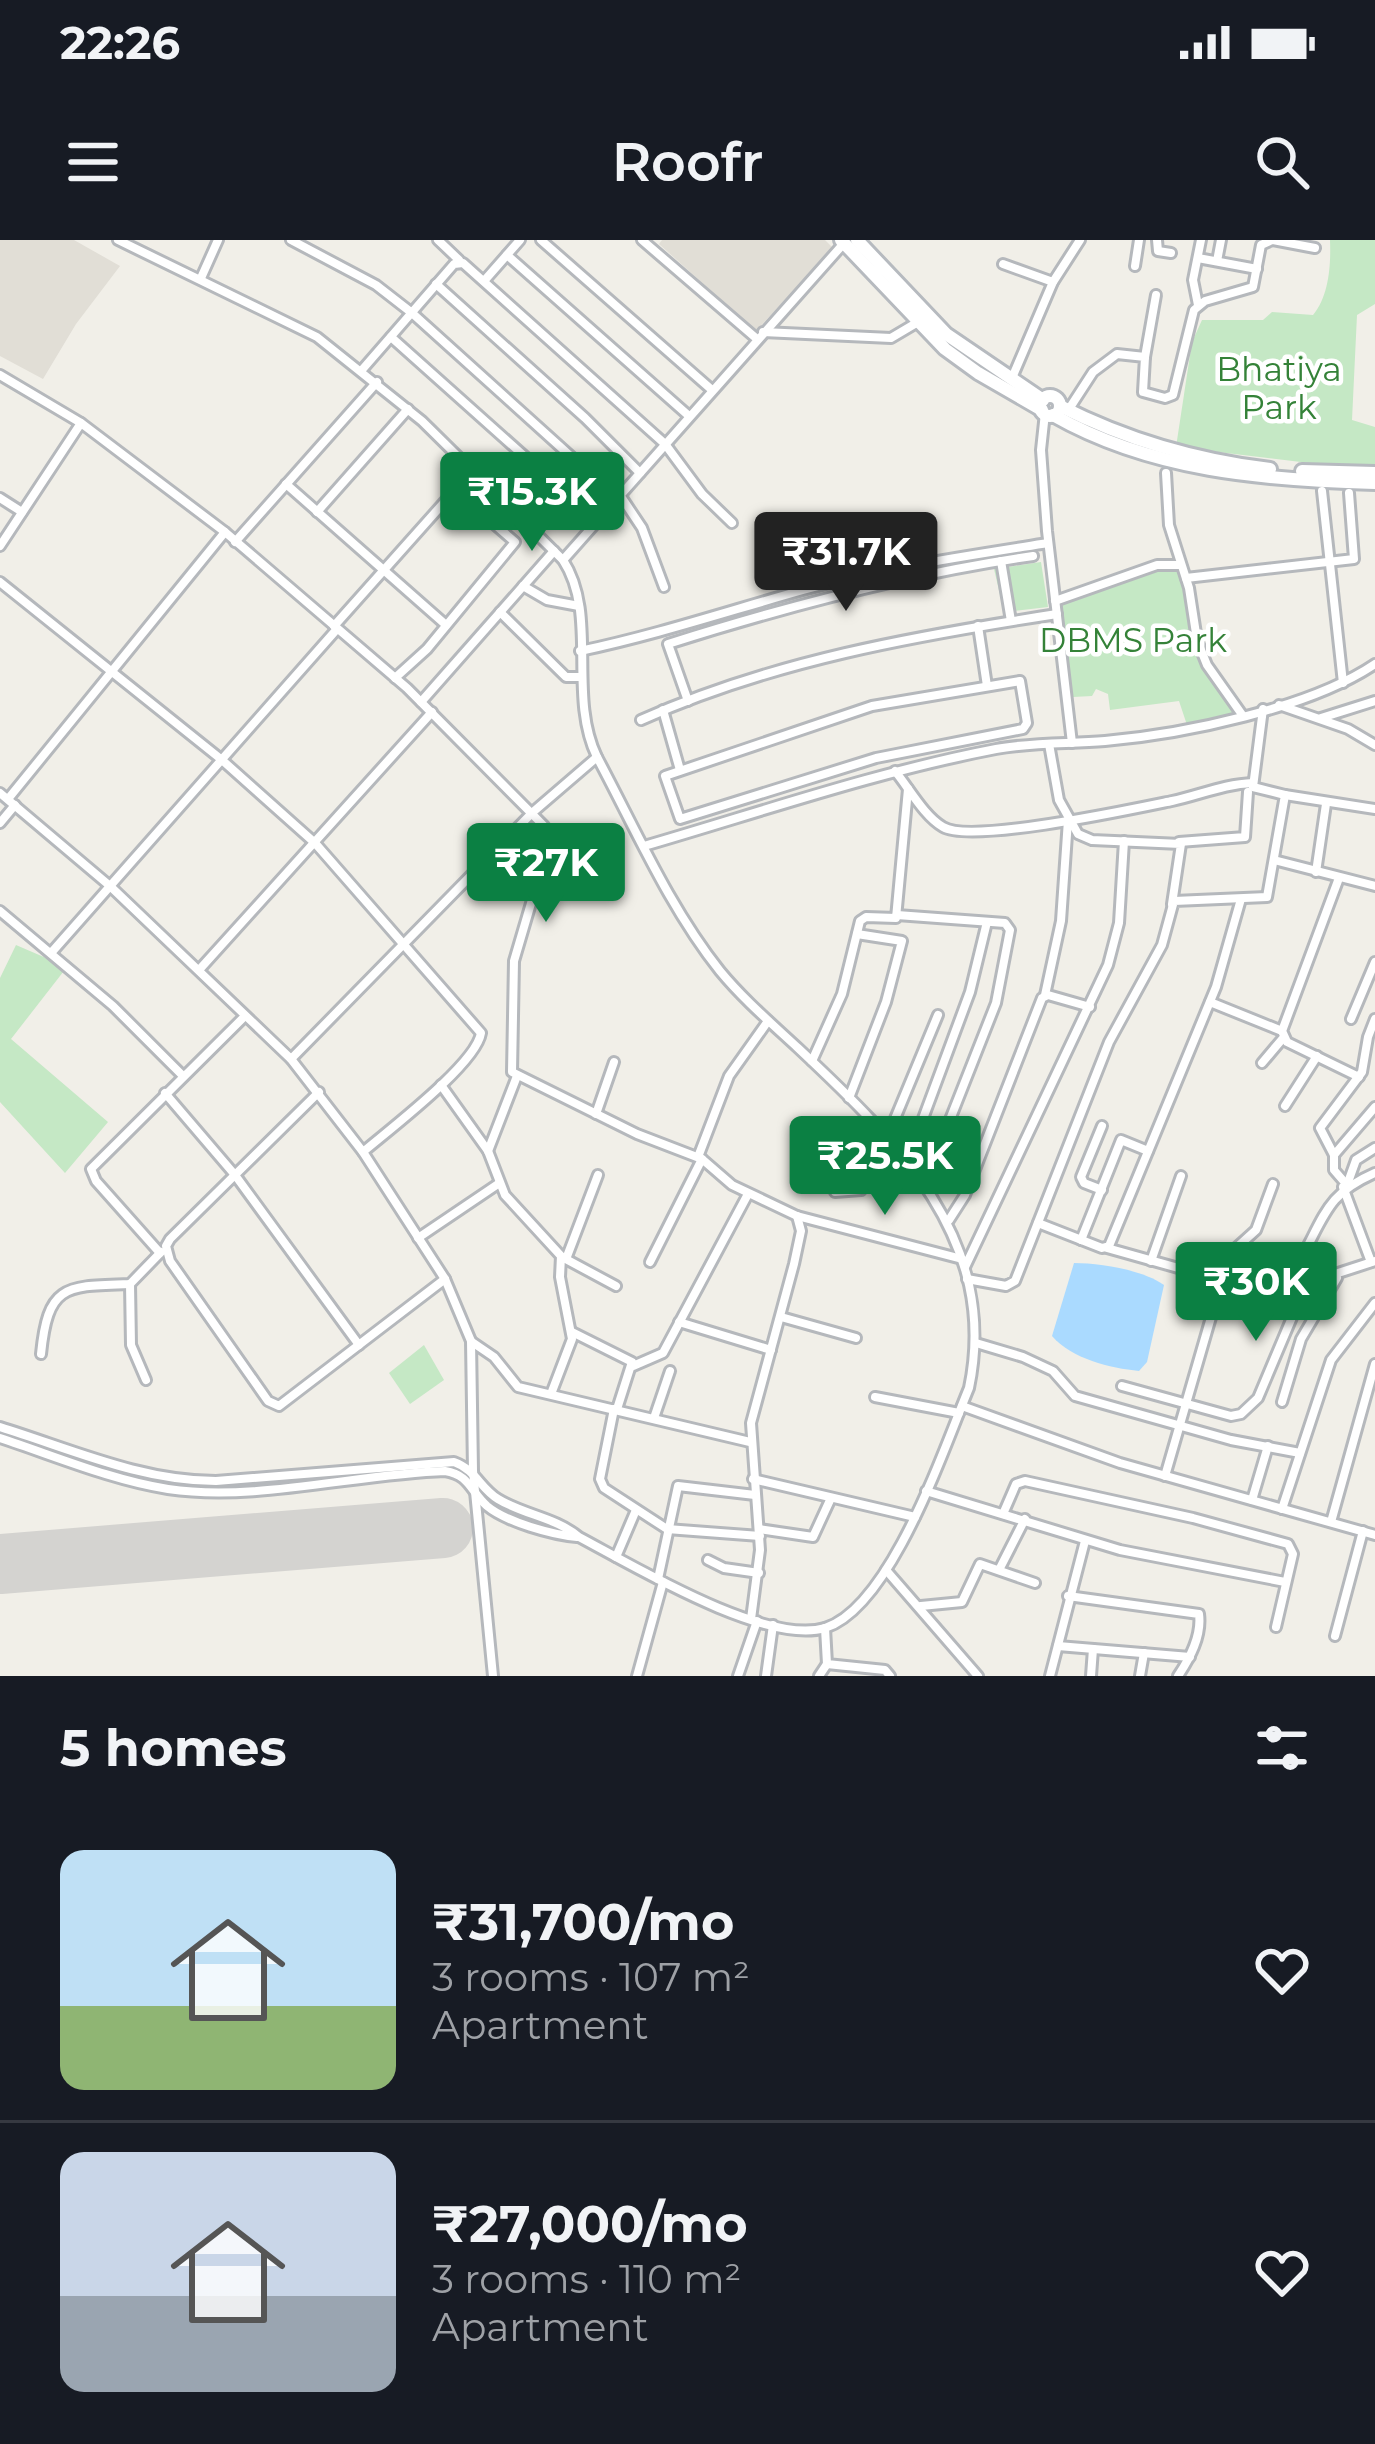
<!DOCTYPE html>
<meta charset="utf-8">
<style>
:root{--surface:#171b24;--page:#20242c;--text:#f1f3f6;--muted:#9ea1a6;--line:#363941;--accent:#0b8043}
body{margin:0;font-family:Montserrat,sans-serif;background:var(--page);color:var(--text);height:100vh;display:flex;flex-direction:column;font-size:45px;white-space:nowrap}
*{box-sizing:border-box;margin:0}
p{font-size:39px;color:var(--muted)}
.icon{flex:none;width:66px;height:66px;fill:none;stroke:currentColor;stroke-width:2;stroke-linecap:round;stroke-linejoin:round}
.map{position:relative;height:1436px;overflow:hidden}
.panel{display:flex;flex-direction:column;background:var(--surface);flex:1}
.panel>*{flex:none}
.price{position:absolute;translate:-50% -102px;padding:0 27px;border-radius:12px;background:var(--accent);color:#fff;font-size:39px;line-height:78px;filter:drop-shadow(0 3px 6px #0008)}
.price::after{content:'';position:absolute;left:50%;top:72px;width:36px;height:27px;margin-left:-18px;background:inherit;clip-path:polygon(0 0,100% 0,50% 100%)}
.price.on{background:#222;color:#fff}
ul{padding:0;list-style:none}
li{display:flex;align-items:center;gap:36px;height:300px;padding:0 60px}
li+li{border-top:3px solid var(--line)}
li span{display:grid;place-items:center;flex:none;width:336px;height:240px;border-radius:24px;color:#555}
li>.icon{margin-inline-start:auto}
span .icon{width:144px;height:144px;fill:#fffc;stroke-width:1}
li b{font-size:51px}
h2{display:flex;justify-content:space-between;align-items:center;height:144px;padding:0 60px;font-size:51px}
.status{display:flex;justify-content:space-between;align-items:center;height:84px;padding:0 60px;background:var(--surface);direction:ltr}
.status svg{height:33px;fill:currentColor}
header{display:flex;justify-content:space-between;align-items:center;height:156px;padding:0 60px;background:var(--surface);font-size:54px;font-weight:600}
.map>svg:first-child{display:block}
.education{fill:#e1ded6}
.green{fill:#c5e8c5}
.water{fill:#aadaff}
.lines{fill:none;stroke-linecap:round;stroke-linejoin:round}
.runway{stroke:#d4d3d0;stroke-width:60}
.minor-casing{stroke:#b5b8bc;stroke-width:14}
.secondary-casing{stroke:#b6babf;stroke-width:18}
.minor{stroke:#fff;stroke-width:8}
.secondary{stroke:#fff;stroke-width:12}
.labels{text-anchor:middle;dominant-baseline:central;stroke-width:9;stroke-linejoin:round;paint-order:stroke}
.park-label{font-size:33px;fill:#348238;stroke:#fff}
</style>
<div class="status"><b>22:26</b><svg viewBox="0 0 49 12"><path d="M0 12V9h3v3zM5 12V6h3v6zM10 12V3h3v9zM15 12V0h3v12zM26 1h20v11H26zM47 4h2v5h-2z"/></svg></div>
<header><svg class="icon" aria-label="menu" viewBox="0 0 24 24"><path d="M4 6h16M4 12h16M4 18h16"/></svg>Roofr<svg class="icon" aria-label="search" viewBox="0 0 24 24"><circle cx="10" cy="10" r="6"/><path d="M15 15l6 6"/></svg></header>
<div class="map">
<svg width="1375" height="1436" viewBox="0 0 1375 1436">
<rect width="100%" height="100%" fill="#f1efe8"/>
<g class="education">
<polygon points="0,0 74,0 120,26 76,84 43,139 0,116"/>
<polygon points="662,0 825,0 833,8 756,91 659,4"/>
</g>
<g class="green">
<path d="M1330 0H1375V64L1357 75 1352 180 1375 187V231L1176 207 1192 102 1202 80H1263L1272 72 1313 75C1329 56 1331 25 1330 0Z"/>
<polygon points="1041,322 1048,367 1004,372 994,329"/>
<path d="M1170 323C1195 342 1188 383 1197 411 1205 433 1226 455 1239 475L1187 485 1179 461 1110 470 1108 454 1096 449 1092 456 1073 457 1058 362Z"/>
<polygon points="16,705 67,727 11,799 108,882 65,933 0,862 0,738"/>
<polygon points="424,1105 444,1140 410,1164 389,1133"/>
</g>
<path class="water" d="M1074 1023C1100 1023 1143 1030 1164 1045L1147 1122 1139 1131C1110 1128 1072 1119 1052 1096Z"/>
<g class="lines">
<polyline class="runway" points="0,1324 443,1288"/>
<g class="minor-casing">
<g id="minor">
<polyline points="291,0 376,45 412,73 617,258"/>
<polyline points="438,0 459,20"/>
<polyline points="541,0 712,150"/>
<polyline points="642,0 757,99"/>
<polyline points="1157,0 1158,11 1171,13"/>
<polyline points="1273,0 1315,8"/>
<polyline points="507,15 689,176"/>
<polyline points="1198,18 1257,29"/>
<polyline points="1217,21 1221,0"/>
<polyline points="1003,24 1053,42"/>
<polyline points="1135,26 1139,0"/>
<polyline points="201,38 218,0"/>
<polyline points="484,41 520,0"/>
<polyline points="436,44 585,178 640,233"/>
<polyline points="1198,65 1193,40 1201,0"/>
<polyline points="763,92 891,98 918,82"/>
<polyline points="391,97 597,281"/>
<polyline points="1145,117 1156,55"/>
<polyline points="361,131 454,24 463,23 665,204 702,254 732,283"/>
<polyline points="0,135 81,183 225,292 407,448 544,586 547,609 514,721 512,832 637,894 702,919 732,945 797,976 962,1019"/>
<polyline points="1012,138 1053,42 1080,0"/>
<polyline points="1069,169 1093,132 1117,114 1145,117 1143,152 1165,158 1173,155 1194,70 1205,61 1253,47 1261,5 1272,0"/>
<polyline points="1045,173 1041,210 1047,291 1072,503"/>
<polyline points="1166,233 1169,285 1189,348 1197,400 1207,425 1243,476"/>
<polyline points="286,244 446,385"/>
<polyline points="1322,251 1343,443"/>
<polyline points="620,255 642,288 664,347"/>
<polyline points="0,258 22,272"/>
<polyline points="317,272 408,169"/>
<polyline points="235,302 377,142"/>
<polyline points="0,306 81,183"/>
<polyline points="563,320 845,2"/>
<polyline points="1001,321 1011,381"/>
<polyline points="1186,338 1354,319 1349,253"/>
<path d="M0 342 222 520 315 603 481 793C476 824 390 889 363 912"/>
<polyline points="523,346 547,360 579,366"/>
<polyline points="1055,361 1157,325 1179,325"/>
<polyline points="500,372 566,437 580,437"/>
<polyline points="334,386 472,231"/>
<polyline points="978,386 987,446"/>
<path d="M580 411C656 395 728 371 803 350 883 328 966 316 1048 303"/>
<polyline points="395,438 427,409 515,302 455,250"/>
<polygon points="1020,441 1027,483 1023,489 876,518 680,579 665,536 872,466"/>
<path d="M688 461 668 404C788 366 908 334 1033 316"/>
<polyline points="421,462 554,311"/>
<polyline points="1279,465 1348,489 1375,505"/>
<polyline points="663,470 680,530"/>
<polyline points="1321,478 1375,461"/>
<path d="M641 480C772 421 915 396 1057 374"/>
<polyline points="1049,504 1059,560 1078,594 1092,600 1181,604 1172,664"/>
<path d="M895 531C909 548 924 576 943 587 971 604 1133 569 1172 561 1200 555 1224 544 1253 543"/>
<polyline points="0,553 110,646 291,819 363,912 445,1039 471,1101 473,1231 493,1436"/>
<polyline points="1285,555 1375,569"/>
<polyline points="8,559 225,292"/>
<polyline points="0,583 15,565"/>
<polyline points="1179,602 1245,597 1248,552"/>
<path d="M644 606C761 572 876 532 996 509 1032 502 1069 504 1105 501 1184 494 1310 468 1375 424"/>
<polyline points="1274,620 1375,646"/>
<polyline points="1316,632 1326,564"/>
<polyline points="1339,638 1282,791 1287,802 1359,837"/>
<polyline points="0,671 113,766 182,835"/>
<polyline points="897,675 1005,683 1010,690 996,763 925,943"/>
<polyline points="51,713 337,389"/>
<polyline points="199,730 432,472"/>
<polyline points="1045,755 1061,681 1068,580"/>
<polyline points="1210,762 1282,791"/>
<polyline points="1351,779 1375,722"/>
<polyline points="291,819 533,572 597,517"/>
<polyline points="812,821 842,754 860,681 866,677 896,678 908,549"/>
<polyline points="1262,823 1284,797"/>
<polyline points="441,845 488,911 505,955 561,1016 560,1037 572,1099 551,1154"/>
<polyline points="319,852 170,999 166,1006 170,1021 268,1161 279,1166 445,1039"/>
<polyline points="165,853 235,935 359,1105"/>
<polyline points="849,858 886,762 902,701 857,694"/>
<polyline points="1285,866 1317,816"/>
<polyline points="596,874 614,822"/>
<polyline points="1102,886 1081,937 1084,943 1102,950"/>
<polyline points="488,911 517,836"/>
<polyline points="1334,915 1375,867"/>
<polyline points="698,917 729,836 768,781"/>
<polyline points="908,919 970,752 987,682"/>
<polyline points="1347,945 1334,930 1334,915 1320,888 1362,832 1368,797 1375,779"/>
<polyline points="1347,945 1356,920 1375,908"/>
<polyline points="1343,947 1371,1022"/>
<polyline points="835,952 861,950 887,898 938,775"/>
<polyline points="949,980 965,955 1042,758 1048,755 1090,767"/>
<polyline points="1038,983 1102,1008 1109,1006 1216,747 1241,659"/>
<polyline points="418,998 498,944"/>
<polyline points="1081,1000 1121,900 1148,911"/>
<polyline points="1107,1008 1214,1038 1236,1028 1279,1037 1303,1015 1329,1036 1375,1021"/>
<polyline points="160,1013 96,941 91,929 245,776"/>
<path d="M1303 1015C1326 972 1329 953 1375 933"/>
<polyline points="562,1017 616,1046"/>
<polyline points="566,1019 598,935"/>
<polyline points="1151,1021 1181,936"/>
<polyline points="650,1022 702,919"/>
<polyline points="965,1027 1108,725 1119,683 1124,601"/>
<polyline points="967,1039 1006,1046 1015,1041 1109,802 1162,705 1174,661 1267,657 1285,555 1253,547 1263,469"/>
<polyline points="130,1044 131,1105 146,1140"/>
<polyline points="781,1077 856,1098"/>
<polyline points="679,1082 771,1110"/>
<polyline points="572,1092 632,1122 617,1169"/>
<polyline points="472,1102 494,1117 518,1147 750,1202"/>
<polyline points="976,1103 1023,1117 1053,1131 1075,1156 1231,1200 1300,1213"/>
<path d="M41 1114C48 1044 65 1046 130 1044L161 1012"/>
<polyline points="633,1126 663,1113 748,954"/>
<polyline points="1122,1146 1231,1176 1241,1174 1258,1158 1315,1023"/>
<polyline points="875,1157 959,1173"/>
<polyline points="1282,1162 1301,1099 1337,1038"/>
<polyline points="962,1166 1120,1223 1375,1295"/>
<polyline points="614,1169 600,1239 604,1248 667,1289 760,1296"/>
<polyline points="654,1178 670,1131"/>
<path d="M0 1187C71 1209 141 1241 216 1241L454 1222C476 1230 480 1248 498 1259 524 1275 555 1277 579 1297 632 1325 766 1406 825 1388 891 1367 944 1208 969 1148 1000 1000 896 900 798 808 771 783 743 759 720 731 669 667 635 588 597 517 567 455 599 375 563 320L422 181 317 97 118 0"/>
<path d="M0 1198C55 1216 111 1240 168 1249 256 1262 356 1234 445 1231 470 1235 470 1251 487 1266 506 1282 553 1295 577 1297"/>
<polyline points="1165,1236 1223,1036 1235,1009 1256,990 1273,944"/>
<polyline points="753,1239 915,1277"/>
<polyline points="926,1251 1120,1310 1285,1342"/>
<polyline points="1252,1260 1268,1206"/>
<polyline points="1282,1269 1331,1120 1375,1063"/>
<polyline points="1003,1274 1016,1244 1025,1241 1193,1278 1288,1304 1293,1314 1276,1387"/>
<polyline points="1331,1282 1375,1124"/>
<polyline points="759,1289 813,1297 831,1258"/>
<polyline points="616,1317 636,1270"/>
<polyline points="708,1320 724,1328 759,1333"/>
<polyline points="886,1330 978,1436"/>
<polyline points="999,1330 1025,1279"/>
<polyline points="658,1339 678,1246 755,1255"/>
<path d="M1068 1356 1199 1374C1202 1396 1190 1418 1178 1436"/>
<polyline points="921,1366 962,1362 980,1324 1035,1343"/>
<polyline points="751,1379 760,1310 751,1183 794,1024 801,991 797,976"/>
<polyline points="825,1388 827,1424 885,1430 890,1436"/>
<polyline points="1335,1396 1363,1291"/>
<polyline points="1058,1406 1190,1417"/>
<polyline points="637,1436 663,1342"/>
<polyline points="738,1436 757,1381"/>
<polyline points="766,1436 773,1385"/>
<polyline points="819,1436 827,1424"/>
<polyline points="1050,1436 1085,1301"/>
<polyline points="1091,1436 1093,1409"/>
<polyline points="1140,1436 1144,1413"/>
</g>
</g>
<g class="secondary-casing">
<g id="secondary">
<polyline points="841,0 945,109 978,133 1042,170"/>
<polyline points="857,0 946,94 1043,160"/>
<circle cx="1050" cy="166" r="10"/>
<path d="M1060 166C1127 200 1195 220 1270 229"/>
<path d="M1053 175C1151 231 1264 240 1375 243"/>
<polyline points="1302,231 1375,233"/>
</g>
</g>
<use href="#minor" class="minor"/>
<use href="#secondary" class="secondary"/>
</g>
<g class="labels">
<g class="park-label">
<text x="1279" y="129">Bhatiya<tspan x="1279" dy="38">Park</tspan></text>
<text x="1133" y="400">DBMS Park</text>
</g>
</g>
</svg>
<b class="price" style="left:532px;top:314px">₹15.3K</b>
<b class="price on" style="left:846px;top:374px">₹31.7K</b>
<b class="price" style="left:546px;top:685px">₹27K</b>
<b class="price" style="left:885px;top:978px">₹25.5K</b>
<b class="price" style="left:1256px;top:1104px">₹30K</b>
</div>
<section class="panel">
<h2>5 homes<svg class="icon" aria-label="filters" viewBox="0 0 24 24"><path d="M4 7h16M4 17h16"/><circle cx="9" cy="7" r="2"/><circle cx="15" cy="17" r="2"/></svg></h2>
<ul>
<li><span style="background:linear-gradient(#bfe0f5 65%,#8fb573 0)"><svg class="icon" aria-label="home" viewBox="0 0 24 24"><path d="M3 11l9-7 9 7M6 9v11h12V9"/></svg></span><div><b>₹31,700/mo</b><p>3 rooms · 107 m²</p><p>Apartment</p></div><svg class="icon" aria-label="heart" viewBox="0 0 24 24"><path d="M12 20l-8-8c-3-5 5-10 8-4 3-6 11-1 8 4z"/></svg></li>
<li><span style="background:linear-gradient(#c9d6e8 60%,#9aa5b1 0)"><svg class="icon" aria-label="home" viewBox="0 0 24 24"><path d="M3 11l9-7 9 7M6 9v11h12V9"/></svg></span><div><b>₹27,000/mo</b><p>3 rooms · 110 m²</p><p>Apartment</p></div><svg class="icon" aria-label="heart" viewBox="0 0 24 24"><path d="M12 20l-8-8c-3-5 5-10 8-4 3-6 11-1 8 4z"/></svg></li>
</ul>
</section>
